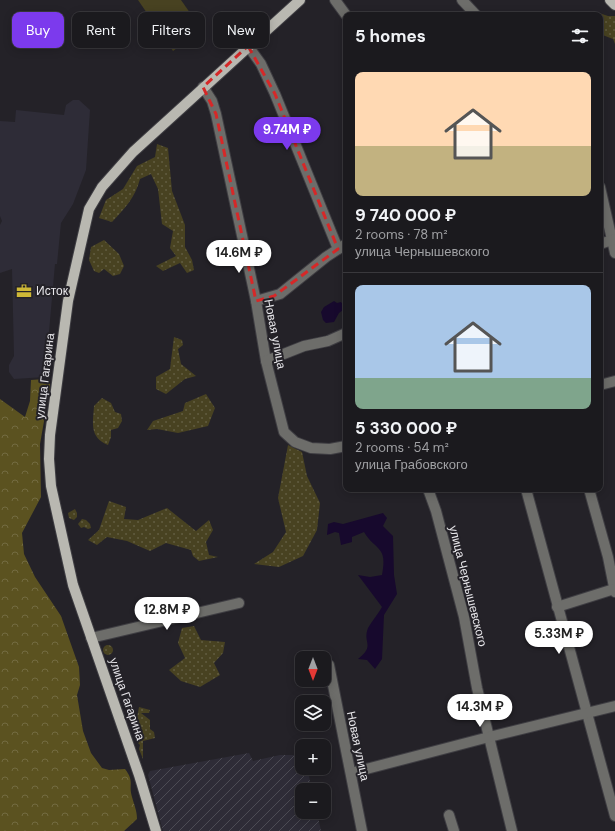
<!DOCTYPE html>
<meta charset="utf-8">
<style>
:root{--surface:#1b1a1e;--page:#28272b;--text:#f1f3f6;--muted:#a0a1a4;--line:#39383c;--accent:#7c3aed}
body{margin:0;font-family:"DM Sans",sans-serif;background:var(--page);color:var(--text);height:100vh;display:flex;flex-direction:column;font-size:15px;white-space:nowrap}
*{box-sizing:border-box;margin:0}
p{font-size:13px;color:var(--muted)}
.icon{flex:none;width:22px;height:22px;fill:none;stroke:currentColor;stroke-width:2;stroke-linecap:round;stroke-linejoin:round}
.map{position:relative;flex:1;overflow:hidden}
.drawer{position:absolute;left:343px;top:12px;width:260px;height:480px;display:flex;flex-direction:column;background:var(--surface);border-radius:8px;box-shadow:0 2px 10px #0003,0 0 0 1px var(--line)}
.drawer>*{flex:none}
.banner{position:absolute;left:12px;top:12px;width:271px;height:36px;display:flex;gap:8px}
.needle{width:26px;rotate:180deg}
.buttons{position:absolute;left:295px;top:651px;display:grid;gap:8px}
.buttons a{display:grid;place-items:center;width:36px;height:36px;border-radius:8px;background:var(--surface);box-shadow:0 2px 10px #0003,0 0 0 1px var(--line);font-size:20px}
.price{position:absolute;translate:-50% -34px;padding:0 9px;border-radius:14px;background:#fff;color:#222;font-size:13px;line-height:26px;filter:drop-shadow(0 1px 2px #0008)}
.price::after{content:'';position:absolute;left:50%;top:24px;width:12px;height:9px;margin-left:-6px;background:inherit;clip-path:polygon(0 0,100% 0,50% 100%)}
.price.current{background:var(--accent);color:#fff}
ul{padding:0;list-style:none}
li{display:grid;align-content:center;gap:8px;height:212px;padding:0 12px}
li+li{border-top:1px solid var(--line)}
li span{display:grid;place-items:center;height:124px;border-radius:8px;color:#555}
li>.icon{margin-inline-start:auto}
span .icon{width:72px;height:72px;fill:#fffc;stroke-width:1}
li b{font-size:17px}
h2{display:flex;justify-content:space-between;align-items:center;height:48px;padding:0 12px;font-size:17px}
.pill{padding:0 14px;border-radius:8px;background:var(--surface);box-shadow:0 2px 10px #0003,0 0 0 1px var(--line);font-size:14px;line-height:36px}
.pill.current{background:var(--accent);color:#fff}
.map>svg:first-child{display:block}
.built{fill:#2e2c37}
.industrial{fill:url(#industrial-furrows)}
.grass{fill:url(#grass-dots)}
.forest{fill:url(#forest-crowns)}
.park{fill:#484221}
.water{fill:#17092d}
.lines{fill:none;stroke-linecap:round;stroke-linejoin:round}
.minor-casing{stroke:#3f3e43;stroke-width:12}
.major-casing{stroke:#3f3e43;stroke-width:12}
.minor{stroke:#6d6d6a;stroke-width:10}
.major{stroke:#b9b8b1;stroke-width:10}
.marked{fill:none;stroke:#d62828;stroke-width:3;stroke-dasharray:8 5;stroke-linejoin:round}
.labels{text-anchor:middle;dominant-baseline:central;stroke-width:4;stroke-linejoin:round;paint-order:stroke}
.poi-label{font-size:12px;fill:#e8e7eb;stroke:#242228;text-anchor:start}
.street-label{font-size:12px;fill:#e8e7eb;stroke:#242228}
</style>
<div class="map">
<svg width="615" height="831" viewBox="0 0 615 831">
<defs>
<pattern id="industrial-furrows" width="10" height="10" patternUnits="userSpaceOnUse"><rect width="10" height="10" fill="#2e2c37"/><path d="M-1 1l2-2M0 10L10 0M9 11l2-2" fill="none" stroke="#4c4b54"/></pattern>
<pattern id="grass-dots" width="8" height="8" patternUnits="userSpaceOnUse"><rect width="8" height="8" fill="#484221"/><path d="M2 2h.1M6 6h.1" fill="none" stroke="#625d41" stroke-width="1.8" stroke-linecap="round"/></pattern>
<pattern id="forest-crowns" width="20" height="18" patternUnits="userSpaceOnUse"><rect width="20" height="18" fill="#5b5220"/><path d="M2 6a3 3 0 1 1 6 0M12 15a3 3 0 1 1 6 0" fill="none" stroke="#736b41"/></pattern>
</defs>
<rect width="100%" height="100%" fill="#242228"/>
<polygon class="built" points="73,100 79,100 90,110 86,170 73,204 61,223 57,264 55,264 45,377 14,379 9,372 9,365 14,356 12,269 0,273 0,225 2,221 0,216 0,121 15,122 16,110 64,115 66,105"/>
<polygon class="industrial" points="249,753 253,761 280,755 294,755 297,765 302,764 302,768 308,768 311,790 302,790 302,812 317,812 321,831 163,831 148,775 150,771"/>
<g class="grass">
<polygon points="599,13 608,16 615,16 615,44 613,39 600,34 600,15 597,15"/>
<path d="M157 144 168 148 172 191 185 225V247L192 260 194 270 187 273 180 263 163 271 156 266 176 256 170 248 173 231 162 224 158 189 151 174 140 179C135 198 125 208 112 222L99 218 106 200 123 189 137 166 155 157Z"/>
<polygon points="104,240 119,254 124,266 120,274 113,276 104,269 99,273 94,271 89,260 91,247"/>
<polygon points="174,337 182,340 183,345 178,349 181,364 196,376 185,379 166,394 156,389 156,377 170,369"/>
<polygon points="206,394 215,408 208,426 178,433 157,429 147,430 153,421 183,411 185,403"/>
<path d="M102 398 111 403 115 412 121 414 122 421 118 428 111 430V437L108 445C89 437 93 423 94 406Z"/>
<polygon points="288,445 302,452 307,476 320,503 317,530 303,556 279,567 254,564 273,552 286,532 278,498"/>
<polygon points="109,501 126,507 124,519 138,520 167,508 196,531 209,520 213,530 206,542 209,555 218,557 199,561 193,556 191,550 166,543 150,551 127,541 107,537 97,545 88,540 99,530"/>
<polygon points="75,509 77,513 77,517 74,520 69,518 68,513"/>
<polygon points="82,519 86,520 90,524 91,528 88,529 84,527 81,528 78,524"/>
<polygon points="194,626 201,640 225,642 223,653 214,663 220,675 200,687 181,681 169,670 185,658 178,643 182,628"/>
<circle cx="108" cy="650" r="5"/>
<polygon points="139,707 150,710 149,713 141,713 150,720 150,729 154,732 155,738 143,741 143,759 139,749 140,745 136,741 136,736 141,734 138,731 136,723"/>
</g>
<path class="forest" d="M45 379 50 380V387L40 444 41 497 22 533 24 554 35 577 61 616 79 667 80 685 77 695 83 731 91 753 102 768 109 770 125 769C135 782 128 784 132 797 134 805 137 810 137 819L124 831H0V399L25 417 30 401 31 380Z"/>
<polygon class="park" points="138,0 181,0 202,30 173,51"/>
<g class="water">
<polygon points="334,301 337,303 341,302 343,305 343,310 339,313 334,322 326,323 323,320 321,312 324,307"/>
<path d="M383 513 387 518 383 526 393 536 394 575 397 594 384 615 382 659 375 669 367 660 358 659C376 645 362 643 368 628 372 621 378 614 382 607L358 575 370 577 382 575C388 545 375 551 364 532L352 537V542L341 545 339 533 335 532 327 535 328 524 334 522 343 524Z"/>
</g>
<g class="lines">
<g class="minor-casing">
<g id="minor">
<polyline points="335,0 346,15"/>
<polyline points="462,0 476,15"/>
<polyline points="248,46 261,64 275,94 338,249"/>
<polyline points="203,87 212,101 216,114 256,301 266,361 284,432 295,442 311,448 330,449 346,446"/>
<polyline points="600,187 615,253"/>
<polyline points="600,244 615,239"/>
<polyline points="256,301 280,294 326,257 346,244"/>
<polyline points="266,361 304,346 328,341 346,333"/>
<polyline points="600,385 615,381"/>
<polyline points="428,489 436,511 464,617 477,688 512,831"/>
<polyline points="526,489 615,816"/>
<polyline points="589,489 608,557 615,592"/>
<polyline points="557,607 614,589"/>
<polyline points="91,638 239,603"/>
<polyline points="329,665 362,831"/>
<polyline points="351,773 489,737 615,706"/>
<polyline points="449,815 454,831"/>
</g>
</g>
<g class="major-casing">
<g id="major">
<polyline points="610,0 615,5"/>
<polyline points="156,831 139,775 73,585 51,486 49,459 50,435 68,301 89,209 102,187 133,152 300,0"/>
</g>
</g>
<use href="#minor" class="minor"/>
<use href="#major" class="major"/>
</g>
<path class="marked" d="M248 46 275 94 338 249 274 296 256 301 216 114 203 87Z"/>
<defs>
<g id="office-bare" transform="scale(1.2)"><path d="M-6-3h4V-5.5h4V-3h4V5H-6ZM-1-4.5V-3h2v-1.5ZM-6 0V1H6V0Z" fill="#ceb837" stroke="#242228" stroke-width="2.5" paint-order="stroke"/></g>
</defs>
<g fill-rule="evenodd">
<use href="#office-bare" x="24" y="291"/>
</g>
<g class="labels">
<g class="poi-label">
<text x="36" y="291">Исток</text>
</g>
<g class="street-label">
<text transform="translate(275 334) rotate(79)">Новая улица</text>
<text transform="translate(45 376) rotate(-83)">улица Гагарина</text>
<text transform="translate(468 586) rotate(76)">улица Чернышевского</text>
<text transform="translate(127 699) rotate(71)">улица Гагарина</text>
<text transform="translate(358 746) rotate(78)">Новая улица</text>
</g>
</g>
</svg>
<div class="buttons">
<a><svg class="needle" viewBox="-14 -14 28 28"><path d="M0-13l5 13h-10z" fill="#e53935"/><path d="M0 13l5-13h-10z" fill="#a0a1a4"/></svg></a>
<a><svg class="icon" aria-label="layers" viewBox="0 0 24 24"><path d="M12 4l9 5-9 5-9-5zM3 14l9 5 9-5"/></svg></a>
<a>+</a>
<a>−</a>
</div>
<b class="price current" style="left:287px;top:151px">9.74M ₽</b>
<b class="price" style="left:239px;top:274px">14.6M ₽</b>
<b class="price" style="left:167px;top:631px">12.8M ₽</b>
<b class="price" style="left:559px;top:655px">5.33M ₽</b>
<b class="price" style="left:480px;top:728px">14.3M ₽</b>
<div class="banner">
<a class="pill current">Buy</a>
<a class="pill">Rent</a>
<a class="pill">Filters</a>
<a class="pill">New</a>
</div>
<section class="drawer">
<h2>5 homes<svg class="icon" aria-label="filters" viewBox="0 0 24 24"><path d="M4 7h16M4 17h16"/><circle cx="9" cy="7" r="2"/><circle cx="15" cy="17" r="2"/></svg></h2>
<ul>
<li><span style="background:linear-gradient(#ffd9b3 60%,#c2b280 0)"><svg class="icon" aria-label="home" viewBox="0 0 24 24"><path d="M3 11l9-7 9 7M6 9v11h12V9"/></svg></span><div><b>9 740 000 ₽</b><p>2 rooms · 78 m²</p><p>улица Чернышевского</p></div></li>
<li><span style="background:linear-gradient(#a9c7e8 75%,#7fa58c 0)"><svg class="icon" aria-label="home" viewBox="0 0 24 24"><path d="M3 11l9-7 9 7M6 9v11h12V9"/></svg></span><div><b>5 330 000 ₽</b><p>2 rooms · 54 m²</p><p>улица Грабовского</p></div></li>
</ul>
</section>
</div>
